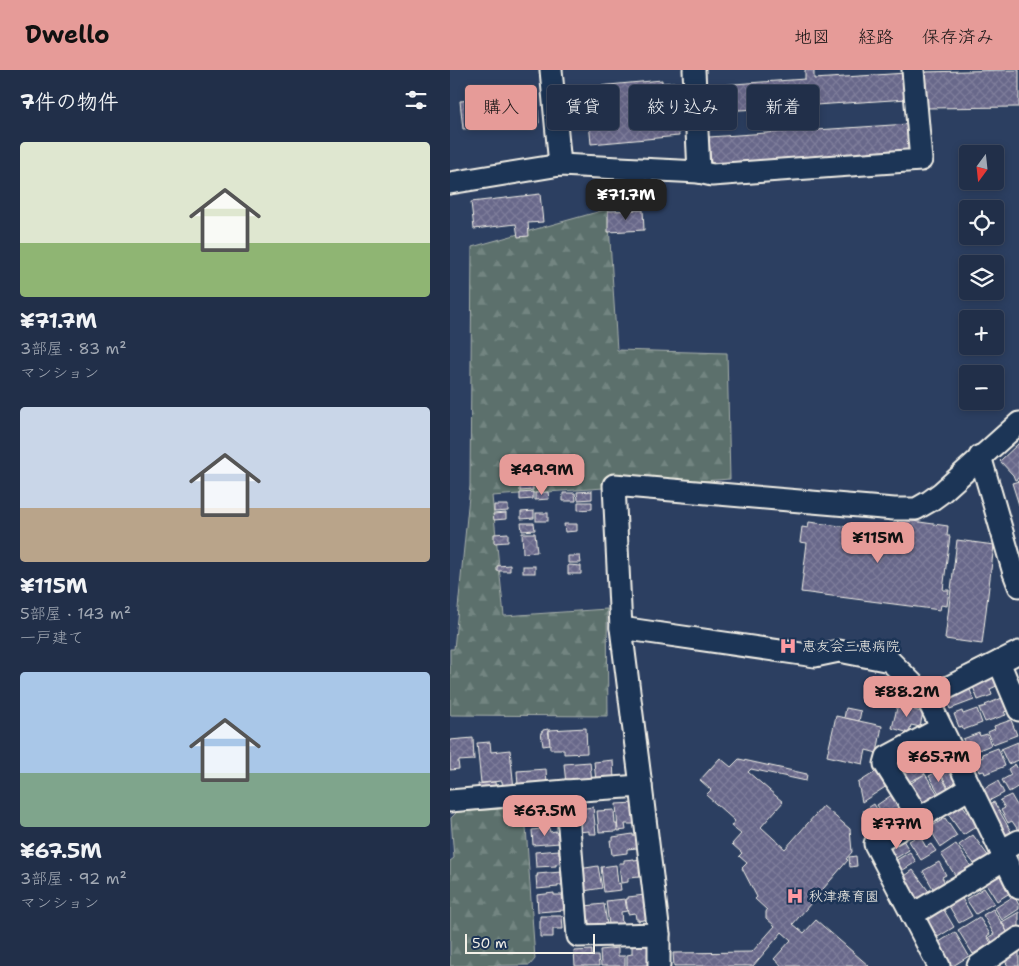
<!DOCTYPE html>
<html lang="ja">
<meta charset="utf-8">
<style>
:root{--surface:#212f49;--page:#2d3b53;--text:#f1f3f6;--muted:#a2a9b4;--line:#3e4a61;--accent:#e69b98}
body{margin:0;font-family:"Shantell Sans","Klee One",sans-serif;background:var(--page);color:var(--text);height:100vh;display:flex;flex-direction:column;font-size:19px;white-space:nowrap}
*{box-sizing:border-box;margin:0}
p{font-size:16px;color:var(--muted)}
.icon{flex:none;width:28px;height:28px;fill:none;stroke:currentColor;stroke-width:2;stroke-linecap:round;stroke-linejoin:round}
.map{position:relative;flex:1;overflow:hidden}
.drawer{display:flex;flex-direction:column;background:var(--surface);width:450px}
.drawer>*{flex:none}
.top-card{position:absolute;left:15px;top:15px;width:475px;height:45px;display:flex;gap:10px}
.needle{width:32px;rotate:195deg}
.fabs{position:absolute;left:509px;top:75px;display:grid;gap:10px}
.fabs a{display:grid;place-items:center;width:45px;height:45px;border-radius:5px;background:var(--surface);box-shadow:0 2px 8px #0003,0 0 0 1px var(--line);font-size:25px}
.scale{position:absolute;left:15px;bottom:12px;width:130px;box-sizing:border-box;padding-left:5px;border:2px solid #f4f1e8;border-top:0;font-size:14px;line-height:18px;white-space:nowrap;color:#f4f1e8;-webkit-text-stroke:4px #1d3557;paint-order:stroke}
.price{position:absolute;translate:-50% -42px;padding:0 11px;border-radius:10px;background:var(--accent);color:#111;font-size:16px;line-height:32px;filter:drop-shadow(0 1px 2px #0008)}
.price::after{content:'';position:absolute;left:50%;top:30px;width:15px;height:11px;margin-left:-8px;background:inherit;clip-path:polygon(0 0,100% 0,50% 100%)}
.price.selected{background:#222;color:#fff}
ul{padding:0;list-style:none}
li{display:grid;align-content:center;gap:10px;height:265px;padding:0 20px}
li span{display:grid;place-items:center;height:155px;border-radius:5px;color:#555}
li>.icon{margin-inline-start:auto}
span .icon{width:90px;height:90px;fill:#fffc;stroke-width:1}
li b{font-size:21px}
h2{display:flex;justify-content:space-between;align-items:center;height:60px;padding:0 20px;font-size:21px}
.tag{padding:0 18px;border-radius:5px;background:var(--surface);box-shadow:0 2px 8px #0003,0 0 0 1px var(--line);font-size:18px;line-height:45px}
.tag.selected{background:var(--accent);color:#111}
header{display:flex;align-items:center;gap:30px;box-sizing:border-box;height:70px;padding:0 25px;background:var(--accent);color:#111}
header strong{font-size:24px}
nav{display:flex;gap:28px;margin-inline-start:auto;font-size:18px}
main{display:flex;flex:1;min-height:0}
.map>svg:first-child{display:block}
.forest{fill:url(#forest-firs);stroke:#a8b0aa}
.building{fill:url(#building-cross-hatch);stroke:#f4f1e8}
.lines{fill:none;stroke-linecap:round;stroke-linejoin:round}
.minor-casing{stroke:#f4f1e8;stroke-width:25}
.minor{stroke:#1d3557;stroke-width:21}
.labels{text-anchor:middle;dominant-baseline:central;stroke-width:5;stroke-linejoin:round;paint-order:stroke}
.poi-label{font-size:14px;fill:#f4f1e8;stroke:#1d3557;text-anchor:start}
</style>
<header>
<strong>Dwello</strong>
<nav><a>地図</a><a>経路</a><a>保存済み</a></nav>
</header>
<main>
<section class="drawer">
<h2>7件の物件<svg class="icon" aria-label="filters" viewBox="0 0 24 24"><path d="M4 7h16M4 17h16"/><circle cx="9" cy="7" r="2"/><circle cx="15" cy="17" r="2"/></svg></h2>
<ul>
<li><span style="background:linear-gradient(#dfe7d0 65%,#8fb573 0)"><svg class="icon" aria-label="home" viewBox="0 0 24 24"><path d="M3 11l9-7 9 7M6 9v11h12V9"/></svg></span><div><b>¥71.7M</b><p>3部屋 · 83 m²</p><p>マンション</p></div></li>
<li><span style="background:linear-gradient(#c9d6e8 65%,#b9a48a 0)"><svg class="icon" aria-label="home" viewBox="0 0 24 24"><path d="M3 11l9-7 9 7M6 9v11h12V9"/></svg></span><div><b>¥115M</b><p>5部屋 · 143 m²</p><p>一戸建て</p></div></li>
<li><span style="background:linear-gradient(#a9c7e8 65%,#7fa58c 0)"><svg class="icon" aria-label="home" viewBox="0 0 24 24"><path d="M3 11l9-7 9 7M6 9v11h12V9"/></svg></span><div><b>¥67.5M</b><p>3部屋 · 92 m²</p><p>マンション</p></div></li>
</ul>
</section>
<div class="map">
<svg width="569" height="896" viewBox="0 0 569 896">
<defs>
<pattern id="forest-firs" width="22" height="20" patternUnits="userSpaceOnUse" patternTransform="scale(1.25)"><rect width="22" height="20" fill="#5b706c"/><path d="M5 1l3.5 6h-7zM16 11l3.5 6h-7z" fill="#738581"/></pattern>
<pattern id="building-cross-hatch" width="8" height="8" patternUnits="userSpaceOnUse" patternTransform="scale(1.25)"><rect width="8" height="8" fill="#68678a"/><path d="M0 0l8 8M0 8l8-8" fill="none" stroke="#7e7d9a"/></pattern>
</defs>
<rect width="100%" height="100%" fill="#2c3f61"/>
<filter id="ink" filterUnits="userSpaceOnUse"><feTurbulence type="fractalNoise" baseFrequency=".02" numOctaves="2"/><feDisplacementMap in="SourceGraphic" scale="10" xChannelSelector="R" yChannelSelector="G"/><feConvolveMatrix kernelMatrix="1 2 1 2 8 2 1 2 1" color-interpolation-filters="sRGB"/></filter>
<g filter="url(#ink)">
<g class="forest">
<polygon points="158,139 167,280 277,283 280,409 42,426 54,546 157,539 158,646 0,645 0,579 4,579 20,416 22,177"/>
<polygon points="67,738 75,742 85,889 80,895 0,896 0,791 4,788 1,748 7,742"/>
</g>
<g class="building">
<polygon points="355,0 364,0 364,9 456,3 458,29 365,35 366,60 458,54 460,80 261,94 259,67 359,60 357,36 256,42 255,16 355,9"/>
<polygon points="560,0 569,0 569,37 475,38 474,2"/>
<polygon points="212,10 212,13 224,12 229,66 141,74 136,20 148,19 148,16"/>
<polygon points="87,25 89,53 13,59 10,31"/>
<polygon points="90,124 93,152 78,153 79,166 68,167 66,154 24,159 21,132"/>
<polygon points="193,140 194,160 158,162 158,141"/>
<polygon points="569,373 569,408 565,410 563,405 550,391"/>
<polygon points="569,411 569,435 562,413"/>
<polygon points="83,413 83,420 70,421 70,414"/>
<polygon points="142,421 142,429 128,430 127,422"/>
<polygon points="83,422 83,429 70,430 70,423"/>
<polygon points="98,422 99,429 85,430 85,423"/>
<polygon points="113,423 125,423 126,431 113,431"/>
<polygon points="128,432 142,432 142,439 128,440"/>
<polygon points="44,435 58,435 58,441 44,442"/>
<polygon points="84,441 84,448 71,449 71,442"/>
<polygon points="56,443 56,449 44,450 43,444"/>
<rect x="86" y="443" width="12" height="8"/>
<polygon points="448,449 498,456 497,466 500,466 493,520 499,520 497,536 491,535 490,540 351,522 357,473 350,472 352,457 358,458 359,452 446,463"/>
<polygon points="71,453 84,453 85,460 72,461"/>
<polygon points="114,454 127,454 127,461 115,462"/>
<polygon points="58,463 58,472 44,473 44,464"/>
<polygon points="72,463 85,463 87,482 73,483"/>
<polygon points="507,470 544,475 532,574 495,569"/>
<polygon points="118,486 130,486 131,493 118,493"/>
<polygon points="60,495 60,501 47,501 47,496"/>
<polygon points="118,495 131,496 131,504 118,504"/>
<rect x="73" y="496" width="12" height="7"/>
<polygon points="546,606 549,615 540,619 542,625 528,630 522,614"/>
<polygon points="518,615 524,630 500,639 495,627"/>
<polygon points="552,628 557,641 554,642 556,645 535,652 529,638 536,636 535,635"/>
<polygon points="448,634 464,638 464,640 473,642 470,657 461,655 459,663 442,658"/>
<polygon points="396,638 411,641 409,651 394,648"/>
<polygon points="527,639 532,653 513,660 512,656 509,657 504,644 512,641 513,644"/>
<polygon points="386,646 432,656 427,683 416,680 413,694 377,686"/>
<polygon points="561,650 567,665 543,674 538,662 545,659 544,656"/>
<polygon points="136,658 137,683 114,684 114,679 100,679 99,660"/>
<polygon points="98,659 100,675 93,676 91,662 93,661 93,660"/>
<polygon points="529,663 530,666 537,664 541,675 519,684 513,669"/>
<polygon points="23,668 24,690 8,691 9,699 0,700 0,670"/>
<polygon points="40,672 41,682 60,680 64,719 53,720 52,711 31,713 27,673"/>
<polygon points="568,672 569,690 558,694 551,679"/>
<polygon points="488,675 496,691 486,697 478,681"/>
<polygon points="548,678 555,696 535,704 534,701 529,702 527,696 529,695 527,689 533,687 532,684"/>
<polygon points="477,681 486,696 475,702 467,687"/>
<polygon points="458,682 463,691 467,689 475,704 459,712 446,689"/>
<polygon points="270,688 281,697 289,689 357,704 356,711 301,699 298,702 333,732 311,757 335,779 373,736 400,759 402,782 396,789 398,790 343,854 354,863 366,850 419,896 332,896 324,889 341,870 332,862 303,896 224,896 223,883 302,882 325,856 316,848 316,842 317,840 305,829 307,827 292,798 297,793 289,786 292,783 282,774 291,764 281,756 285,751 256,725 261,720 250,710"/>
<polygon points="163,690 164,710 146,711 144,692"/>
<polygon points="140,692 142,712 116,714 114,694"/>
<polygon points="565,694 569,701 569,716 559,722 552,710 561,705 558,699"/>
<polygon points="497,696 507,712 500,720 489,701"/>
<polygon points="96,699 97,715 68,717 67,701"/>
<polygon points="430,699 440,714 412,732 408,713"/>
<polygon points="488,701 499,720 490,725 479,706"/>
<polygon points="475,704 489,726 474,735 461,713"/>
<polygon points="548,711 554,723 535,733 528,722"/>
<polygon points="45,712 46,720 29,722 28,714"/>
<polygon points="446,722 458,748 442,758 427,735"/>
<polygon points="561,725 569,739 569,759 568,760 562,751 558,753 551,740 555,738 550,730"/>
<polygon points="544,732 563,765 554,770 533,737"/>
<polygon points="185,733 187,754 175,754 176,760 168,761 166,734"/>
<polygon points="109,734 110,752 82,755 81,747 86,746 85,738 94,736 94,737 100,737 100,735"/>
<polygon points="424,734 437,757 423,765 414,751 418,749 413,741"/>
<polygon points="512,734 527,756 513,765 498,744"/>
<polygon points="143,737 146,764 139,764 139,761 128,762 127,739"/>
<polygon points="164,740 165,754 167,754 167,761 149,762 147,741"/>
<polygon points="495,748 507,766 491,777 479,758"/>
<polygon points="99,758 100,762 106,761 106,763 109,763 110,773 83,775 82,760"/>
<polygon points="183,764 183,766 186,766 186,769 188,769 189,775 187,776 187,778 177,779 177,783 162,785 160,770 163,770 163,767"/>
<polygon points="469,765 476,777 481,774 486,781 471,790 459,771"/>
<polygon points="523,765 539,787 526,796 509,775"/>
<polygon points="453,770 459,780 441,791 435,781"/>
<polygon points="506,774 522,798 507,808 491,784"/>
<polygon points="109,780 109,785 112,785 113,793 106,794 106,796 86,797 85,782"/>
<polygon points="460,782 466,792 445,805 438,795"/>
<polygon points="406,786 407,796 400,797 399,787"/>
<polygon points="184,789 184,790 192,789 193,801 190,802 190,807 178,808 178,812 171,813 169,793 174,793 174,790"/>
<polygon points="489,792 496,805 492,807 495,813 484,820 473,801"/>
<polygon points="166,795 168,814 170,813 171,820 154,822 151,797"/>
<polygon points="148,796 152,818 134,821 129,799"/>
<polygon points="463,800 480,823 467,832 447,812"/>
<polygon points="111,802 111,807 114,807 115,815 108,815 108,817 87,819 86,806 88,806 87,804"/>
<polygon points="550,802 563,821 547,831 535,812"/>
<polygon points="534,818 544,833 526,844 516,829"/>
<polygon points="104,823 104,825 112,825 114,840 88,842 87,825"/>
<polygon points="509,823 522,846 509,853 496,831"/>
<polygon points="195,825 199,849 188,851 188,849 186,849 185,843 178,844 176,829 178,829 178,827"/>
<polygon points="564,826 569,835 569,839 552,850 545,838"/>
<polygon points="175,829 177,841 171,842 172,854 159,855 156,831"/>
<polygon points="154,834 157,855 141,857 140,853 138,854 135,836"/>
<polygon points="491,835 504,857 488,867 474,846"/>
<polygon points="543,839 559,865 543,874 539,867 544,864 533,845"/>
<polygon points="569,842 569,857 558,863 552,852"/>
<polygon points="90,846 112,846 113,859 103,859 103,867 90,867"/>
<polygon points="529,847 540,864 537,866 541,873 523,884 508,860"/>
<polygon points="505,862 519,886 503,896 499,896 486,874"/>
<polygon points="200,875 201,895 177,896 177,885 182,884 182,876"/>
<polygon points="168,878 168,886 175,886 175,896 151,896 150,880"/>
<polygon points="569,879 569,896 558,896 552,886"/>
<polygon points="142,880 142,886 148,886 149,896 125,896 124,881"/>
</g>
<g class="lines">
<g class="minor-casing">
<g id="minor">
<polyline points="101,0 110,95"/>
<polyline points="244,0 249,102"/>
<polyline points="0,113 110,95 249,102 262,105 471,90 463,0"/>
<polyline points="530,386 564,503 569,516"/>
<polyline points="171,558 365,586 389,581 440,591 477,628 569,818"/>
<polyline points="549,592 569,640"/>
<polyline points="477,628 569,582"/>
<polyline points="191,716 116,721 128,866 209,864"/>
<polyline points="0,731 116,721"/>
<polyline points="469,748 435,694 437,687 491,658"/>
<polyline points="551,781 569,771"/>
<polyline points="462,845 555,789"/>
<polyline points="209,896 209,864 191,716 171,558 164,415 444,439 466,439 480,431 491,423 569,353"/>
<polyline points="489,896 425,774 520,718"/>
<polyline points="528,896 569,868"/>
</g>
</g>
<use href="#minor" class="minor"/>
</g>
</g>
<defs>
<g id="hospital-bare" transform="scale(1.35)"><path d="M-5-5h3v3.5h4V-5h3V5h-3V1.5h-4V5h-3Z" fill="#ff9aa2" stroke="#1d3557" stroke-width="2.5" paint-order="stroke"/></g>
</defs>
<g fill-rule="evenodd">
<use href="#hospital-bare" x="338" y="576"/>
<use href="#hospital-bare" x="345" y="826"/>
</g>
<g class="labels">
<g class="poi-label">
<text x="352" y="576">恵友会三恵病院</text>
<text x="359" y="826">秋津療育園</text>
</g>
</g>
</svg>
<div class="fabs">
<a><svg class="needle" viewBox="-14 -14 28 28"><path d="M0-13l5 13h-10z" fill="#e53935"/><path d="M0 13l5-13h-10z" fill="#a2a9b4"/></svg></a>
<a><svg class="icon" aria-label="locate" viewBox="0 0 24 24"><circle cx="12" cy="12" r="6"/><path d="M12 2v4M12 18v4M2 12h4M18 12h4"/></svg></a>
<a><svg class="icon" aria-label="layers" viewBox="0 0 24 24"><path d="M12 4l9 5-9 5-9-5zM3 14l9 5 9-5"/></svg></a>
<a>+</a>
<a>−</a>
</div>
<div class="scale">50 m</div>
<b class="price selected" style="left:176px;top:151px">¥71.7M</b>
<b class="price" style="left:92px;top:426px">¥49.9M</b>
<b class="price" style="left:428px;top:494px">¥115M</b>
<b class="price" style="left:457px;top:648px">¥88.2M</b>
<b class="price" style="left:489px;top:713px">¥65.7M</b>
<b class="price" style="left:95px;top:767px">¥67.5M</b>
<b class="price" style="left:447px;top:780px">¥77M</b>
<div class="top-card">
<a class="tag selected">購入</a>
<a class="tag">賃貸</a>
<a class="tag">絞り込み</a>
<a class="tag">新着</a>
</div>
</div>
</main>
